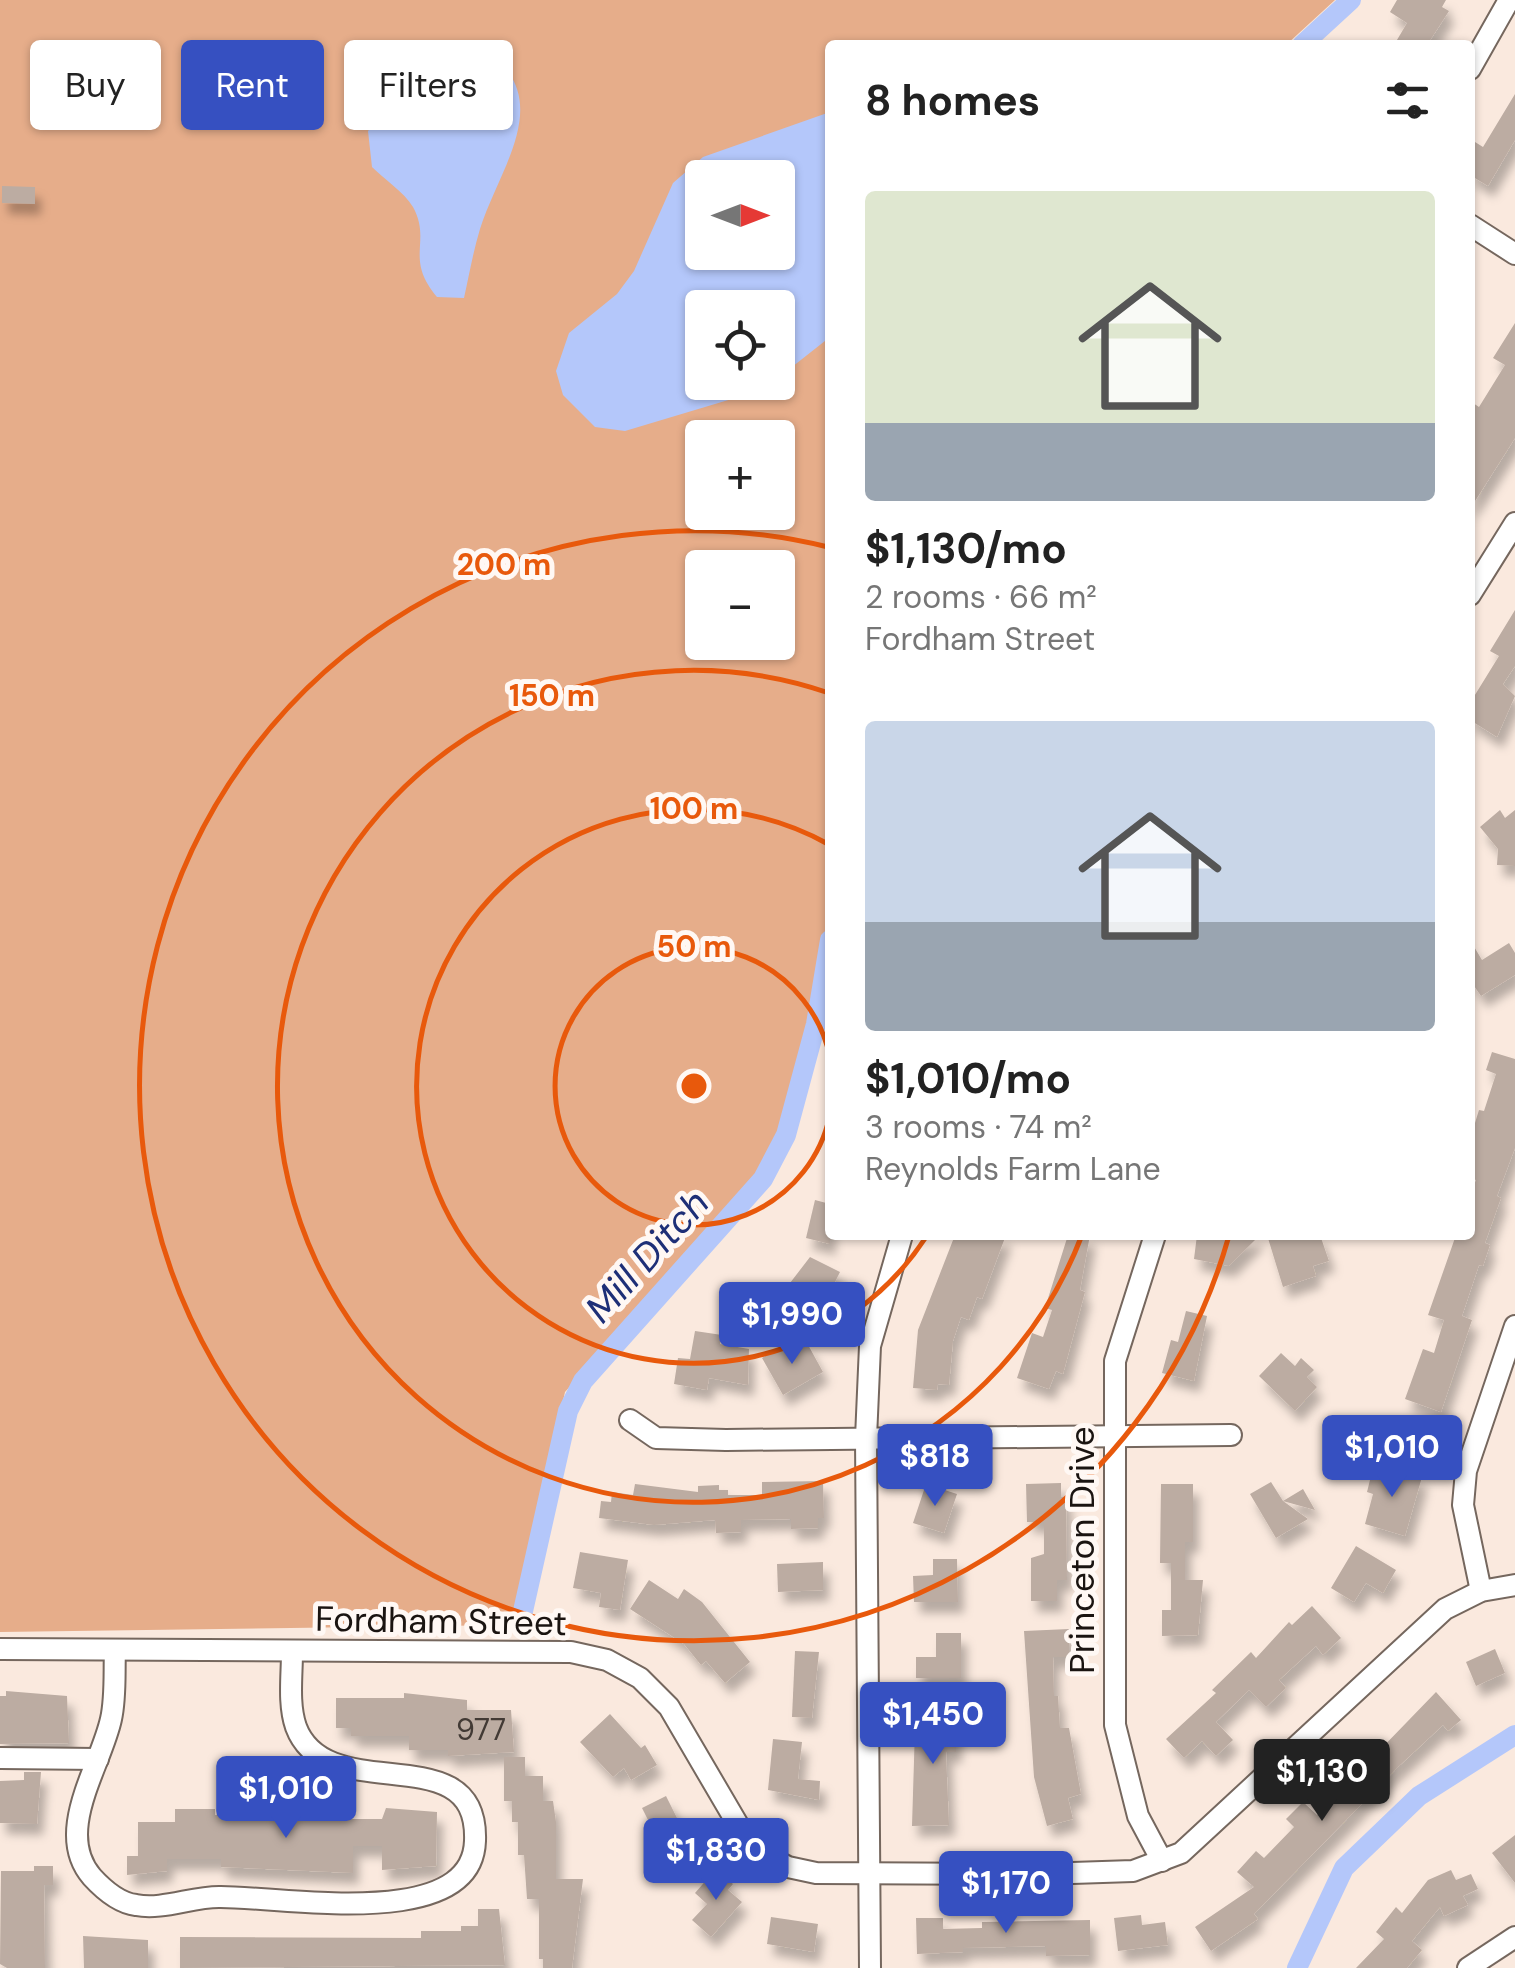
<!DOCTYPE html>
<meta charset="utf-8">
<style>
:root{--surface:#fff;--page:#f2f2f2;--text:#222;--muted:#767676;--accent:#3650c1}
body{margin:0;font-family:"DM Sans",sans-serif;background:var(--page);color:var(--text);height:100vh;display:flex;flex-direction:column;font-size:38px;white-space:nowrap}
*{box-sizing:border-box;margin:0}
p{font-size:32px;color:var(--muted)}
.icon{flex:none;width:55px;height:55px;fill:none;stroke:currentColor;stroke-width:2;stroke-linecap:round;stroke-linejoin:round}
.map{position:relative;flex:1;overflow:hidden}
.details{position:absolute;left:825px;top:40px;width:650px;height:1200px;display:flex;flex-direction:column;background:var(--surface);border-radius:10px;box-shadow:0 2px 8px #0004}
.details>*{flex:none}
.hud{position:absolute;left:30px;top:40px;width:645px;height:90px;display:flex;gap:20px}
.needle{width:65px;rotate:90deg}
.fabs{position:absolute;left:685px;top:160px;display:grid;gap:20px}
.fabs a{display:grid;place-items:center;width:110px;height:110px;border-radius:10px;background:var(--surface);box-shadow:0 2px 8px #0004;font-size:50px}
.price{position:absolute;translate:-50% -85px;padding:0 22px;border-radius:10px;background:var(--accent);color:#fff;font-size:32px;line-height:65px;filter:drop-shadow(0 2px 5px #0008)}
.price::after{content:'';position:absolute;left:50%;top:60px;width:30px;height:22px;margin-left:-15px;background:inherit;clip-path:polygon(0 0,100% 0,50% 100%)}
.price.selected{background:#222;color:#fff}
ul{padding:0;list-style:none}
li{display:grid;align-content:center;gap:20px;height:530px;padding:0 40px}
li span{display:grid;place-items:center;height:310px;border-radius:10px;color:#555}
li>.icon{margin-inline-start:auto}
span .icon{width:180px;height:180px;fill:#fffc;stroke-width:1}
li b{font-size:42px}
h2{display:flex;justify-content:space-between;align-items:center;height:120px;padding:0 40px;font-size:42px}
.chip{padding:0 35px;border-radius:10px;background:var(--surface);box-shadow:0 2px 8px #0004;font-size:35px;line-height:90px}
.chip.selected{background:var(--accent);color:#fff}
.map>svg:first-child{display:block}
.green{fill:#e6ad8a;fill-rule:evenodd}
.water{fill:#b4c7fa;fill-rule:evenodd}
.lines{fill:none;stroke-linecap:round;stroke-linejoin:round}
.canal{stroke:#b4c7fa;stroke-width:20}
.building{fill:#bcaca2;filter:url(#shadow)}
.minor-casing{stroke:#75675e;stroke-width:24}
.minor{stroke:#fff;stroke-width:20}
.ring{fill:none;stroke:#e8590c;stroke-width:5}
.labels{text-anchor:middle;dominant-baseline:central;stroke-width:10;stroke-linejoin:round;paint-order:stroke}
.number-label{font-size:30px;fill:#423a35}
.street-label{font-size:35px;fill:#1a1411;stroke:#fff8f4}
.water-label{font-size:38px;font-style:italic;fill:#1e2f77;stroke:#fff8f4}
.centre{fill:#e8590c;stroke:#fff8f4;stroke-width:5}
.ring-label{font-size:30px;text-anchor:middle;font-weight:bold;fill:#e8590c;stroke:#fff8f4;stroke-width:10;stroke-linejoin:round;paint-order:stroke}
</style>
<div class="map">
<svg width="1515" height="1968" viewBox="0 0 1515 1968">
<defs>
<filter id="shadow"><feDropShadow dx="6" dy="11" stdDeviation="5" flood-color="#0004"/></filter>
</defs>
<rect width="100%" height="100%" fill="#fae9de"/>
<path class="green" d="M0 0H1335L1286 45H830V903C816 995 803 1085 762 1169L565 1392 513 1625 0 1632ZM702 178H778V252H702ZM702 308H778V382H702ZM702 438H778V512H702ZM702 568H778V642H702Z"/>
<g class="water">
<path d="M481 48C559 96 500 166 480 229 473 252 469 276 464 298L437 297C404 258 432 242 413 207 404 192 384 179 372 167L368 131C392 105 398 115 424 101 448 88 448 59 481 48Z"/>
<path d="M830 112V337L778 378V308H702V382L770 383 755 392 625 431 595 427 563 395 556 371 569 333 617 294 634 271 673 183 703 157ZM702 178H778V252H702Z"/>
</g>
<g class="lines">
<g class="canal">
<polyline points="1302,45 1351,0"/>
<polyline points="521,1620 568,1411 583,1381 763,1179 786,1135 816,1024 830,940"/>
<polyline points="1297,1968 1344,1868 1419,1796 1515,1735"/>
</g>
</g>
<g class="building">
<polygon points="1397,0 1446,0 1442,7 1449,11 1427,45 1394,45 1407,23 1390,12"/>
<polygon points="1515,94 1515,140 1488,186 1470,175 1470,150 1475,142 1483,147"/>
<polygon points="2,186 35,187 35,204 2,203"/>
<polygon points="1515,323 1515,438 1470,509 1470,401 1479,407 1505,365 1493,358"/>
<polygon points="1515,610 1515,666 1503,684 1515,696 1497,737 1470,720 1470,703 1499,656 1490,651"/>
<polygon points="1500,810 1505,818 1515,810 1515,866 1497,865 1498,849 1480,827"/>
<polygon points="1470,940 1482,960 1509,943 1515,953 1515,975 1481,996 1470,980"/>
<polygon points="1492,1052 1515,1059 1515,1148 1497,1196 1501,1198 1485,1243 1490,1245 1483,1266 1479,1265 1462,1316 1472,1320 1441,1412 1405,1399 1423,1349 1434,1353 1444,1320 1428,1315 1456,1235 1470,1235 1470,1195 1476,1180 1470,1178 1470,1122 1475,1123 1479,1110 1484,1111 1496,1074 1486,1070"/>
<polygon points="815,1200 830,1204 830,1244 806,1238"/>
<polygon points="955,1235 1006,1235 982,1299 977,1297 969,1320 961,1317 953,1341 949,1385 938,1384 937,1390 913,1388 918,1330"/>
<polygon points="1068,1235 1090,1235 1080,1290 1085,1292 1063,1374 1056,1371 1049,1389 1017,1378 1032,1333 1043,1337 1052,1310 1045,1308"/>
<polygon points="1197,1235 1260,1235 1229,1266 1194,1259"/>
<polygon points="1267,1235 1320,1235 1329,1261 1313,1266 1316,1276 1283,1287"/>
<polygon points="810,1257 840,1272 816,1320 786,1305 795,1285 790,1283"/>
<polygon points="1186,1311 1207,1316 1194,1381 1162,1373 1171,1340 1178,1342"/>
<polygon points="695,1331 722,1335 720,1344 749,1349 748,1385 709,1378 707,1390 674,1384 678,1358 690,1359"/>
<polygon points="786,1343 791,1352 807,1343 823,1372 783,1395 762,1358"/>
<polygon points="1281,1353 1295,1366 1301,1358 1314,1370 1307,1377 1317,1387 1295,1411 1259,1376"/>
<polygon points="1381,1466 1422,1477 1405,1536 1365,1524 1373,1494 1367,1492 1371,1476 1378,1478"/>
<polygon points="823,1481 824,1518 818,1518 818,1528 791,1529 791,1519 741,1520 741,1532 716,1533 715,1520 654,1525 599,1518 601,1501 611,1502 612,1492 633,1495 635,1484 698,1492 698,1486 719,1485 719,1490 728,1490 728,1495 762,1495 762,1482"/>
<polygon points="1271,1482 1283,1501 1303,1489 1315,1510 1283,1501 1308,1519 1276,1538 1250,1494"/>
<polygon points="1061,1483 1061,1497 1066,1497 1067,1580 1057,1580 1057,1601 1031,1601 1031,1558 1044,1554 1044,1522 1027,1522 1026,1484"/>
<polygon points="926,1484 957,1494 944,1533 913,1523"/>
<polygon points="1161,1484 1193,1484 1193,1542 1185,1542 1185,1580 1203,1580 1198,1635 1162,1636 1162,1610 1171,1610 1171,1563 1160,1563"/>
<polygon points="1356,1546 1396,1570 1383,1593 1366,1583 1354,1602 1331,1588"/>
<polygon points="580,1552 628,1560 620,1610 599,1607 601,1593 573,1588"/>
<polygon points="933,1559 957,1559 958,1602 914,1602 913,1576 933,1575"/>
<polygon points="823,1562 823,1590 778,1592 777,1564"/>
<polygon points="649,1580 678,1599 684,1589 702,1602 750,1662 725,1683 706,1661 701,1665 684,1644 630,1609"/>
<polygon points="1312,1606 1341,1638 1323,1655 1316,1646 1279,1680 1286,1688 1266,1707 1249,1690 1216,1722 1233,1740 1216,1756 1202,1741 1184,1758 1166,1739 1216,1693 1212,1690 1251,1652 1256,1658 1289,1622 1292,1625"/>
<polygon points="1069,1629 1069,1657 1053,1657 1054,1696 1058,1696 1060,1728 1069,1728 1081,1794 1068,1798 1073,1819 1047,1826 1034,1777 1024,1631"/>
<polygon points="936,1633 961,1633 961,1678 916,1678 916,1657 936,1657"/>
<polygon points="1495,1649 1505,1673 1476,1686 1466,1662"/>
<polygon points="795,1651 819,1652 812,1718 792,1717"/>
<polygon points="6,1691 67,1696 69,1743 0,1744 0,1696 6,1696"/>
<polygon points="1436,1692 1461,1720 1448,1731 1443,1725 1399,1766 1254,1914 1258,1919 1211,1951 1195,1927 1254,1887 1237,1872 1256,1851 1264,1858 1294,1827 1286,1819 1303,1802 1317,1815"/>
<polygon points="404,1693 467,1700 467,1710 511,1710 514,1752 448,1756 448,1750 409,1750 409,1736 351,1736 351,1728 336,1728 336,1698 404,1698"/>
<polygon points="947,1705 948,1715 956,1714 956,1752 946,1752 949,1825 912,1826 915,1728 926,1728 925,1706"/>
<polygon points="610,1714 641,1748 645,1745 657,1765 631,1780 624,1768 613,1777 580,1742"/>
<polygon points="773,1739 802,1742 798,1779 820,1781 819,1800 768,1790"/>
<polygon points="504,1757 525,1757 525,1776 543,1776 543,1801 553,1801 556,1822 556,1879 583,1879 572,1968 543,1968 543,1959 539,1959 539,1899 527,1899 524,1855 518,1855 518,1822 512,1822 512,1801 504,1801"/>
<polygon points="24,1772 41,1772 37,1824 0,1823 0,1781 24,1780"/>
<polygon points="666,1796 690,1844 666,1856 642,1808"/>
<polygon points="386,1808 437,1812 436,1866 382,1870 382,1846 353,1846 353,1873 221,1867 221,1859 167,1859 167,1871 127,1875 127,1856 138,1856 138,1822 175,1822 175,1809 215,1809 215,1815 299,1811 299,1815 318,1815 318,1819 382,1819"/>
<polygon points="1515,1835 1515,1883 1492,1853"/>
<polygon points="34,1866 53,1866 53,1885 44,1885 45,1968 7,1968 0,1964 1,1871 34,1871"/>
<polygon points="716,1869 733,1884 728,1890 742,1902 711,1937 692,1920 707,1904 695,1893"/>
<polygon points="1451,1870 1456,1880 1471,1874 1478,1889 1463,1896 1468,1905 1444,1916 1440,1907 1412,1941 1422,1950 1407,1968 1356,1968 1384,1939 1376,1932 1396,1907 1402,1913 1428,1880"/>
<polygon points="478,1909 499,1909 505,1965 180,1968 180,1937 421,1938 421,1931 461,1931 461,1926 478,1926"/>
<polygon points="1141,1915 1142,1925 1165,1922 1168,1945 1118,1951 1114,1918"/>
<polygon points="771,1917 818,1924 814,1952 767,1944"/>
<polygon points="916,1918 943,1918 943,1929 982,1928 982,1922 1090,1920 1090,1955 1046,1956 1046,1946 963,1948 963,1952 917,1954"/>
<polygon points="83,1936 148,1940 148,1968 84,1968"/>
</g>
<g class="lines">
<g class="minor-casing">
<g id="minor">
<polyline points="1470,69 1509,0"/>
<polyline points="1470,225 1515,254"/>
<polyline points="1470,595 1515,523"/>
<polyline points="1155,1235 1115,1361 1115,1725 1138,1816 1162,1861"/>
<polyline points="630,1420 656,1438 726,1440 1231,1435"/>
<polyline points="1481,1591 1463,1505 1466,1471 1515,1326"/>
<polyline points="0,1649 571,1652 607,1660 640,1678 669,1707 744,1835 763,1854 788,1867 816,1873 1042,1874 1133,1871 1181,1853 1445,1609 1481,1591 1515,1585"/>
<path d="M115 1650C114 1672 116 1697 111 1719 101 1766 53 1832 92 1877 103 1889 119 1903 136 1905 163 1910 191 1897 219 1897 280 1896 472 1933 475 1841 479 1733 327 1810 296 1727 288 1704 292 1676 292 1652"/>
<polyline points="0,1758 98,1759"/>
<polyline points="870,1968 866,1438 870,1346 902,1235"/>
<polyline points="1468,1968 1515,1937"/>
</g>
</g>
<use href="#minor" class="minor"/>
</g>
<g class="ring">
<path d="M830 1115A139 139 0 1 1 830 1057"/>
<path d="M926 1237A277 277 0 1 1 828 844"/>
<path d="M1082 1235A416 416 0 1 1 829 693"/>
<path d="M1228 1239A555 555 0 1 1 828 547"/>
</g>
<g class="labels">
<g class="number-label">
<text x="481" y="1729">977</text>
</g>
<g class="street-label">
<text transform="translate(1082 1550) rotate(-90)">Princeton Drive</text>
<text transform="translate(441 1621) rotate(1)">Fordham Street</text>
</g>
<g class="water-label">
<text transform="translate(647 1256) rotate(-48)">Mill Ditch</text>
</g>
</g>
<circle cx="694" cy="1086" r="15" class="centre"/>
<g class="ring-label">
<text x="504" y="575">200 m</text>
<text x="552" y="706">150 m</text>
<text x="694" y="819">100 m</text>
<text x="694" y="957">50 m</text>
</g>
</svg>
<div class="fabs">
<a><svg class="needle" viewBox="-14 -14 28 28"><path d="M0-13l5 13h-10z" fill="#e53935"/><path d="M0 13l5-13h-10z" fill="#767676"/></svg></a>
<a><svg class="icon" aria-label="locate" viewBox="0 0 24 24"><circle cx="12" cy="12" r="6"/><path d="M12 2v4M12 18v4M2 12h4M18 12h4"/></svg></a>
<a>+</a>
<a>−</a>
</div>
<b class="price" style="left:792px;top:1367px">$1,990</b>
<b class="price" style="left:1392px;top:1500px">$1,010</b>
<b class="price" style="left:935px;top:1509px">$818</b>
<b class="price" style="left:933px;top:1767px">$1,450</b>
<b class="price selected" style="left:1322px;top:1824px">$1,130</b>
<b class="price" style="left:286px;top:1841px">$1,010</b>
<b class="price" style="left:716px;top:1903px">$1,830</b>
<b class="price" style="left:1006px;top:1936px">$1,170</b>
<div class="hud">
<a class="chip">Buy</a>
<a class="chip selected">Rent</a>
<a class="chip">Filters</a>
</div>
<section class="details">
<h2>8 homes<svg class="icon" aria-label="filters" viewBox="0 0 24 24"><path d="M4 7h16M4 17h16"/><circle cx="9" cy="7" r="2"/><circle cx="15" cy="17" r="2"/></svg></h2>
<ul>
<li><span style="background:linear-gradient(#dfe7d0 75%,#9aa5b1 0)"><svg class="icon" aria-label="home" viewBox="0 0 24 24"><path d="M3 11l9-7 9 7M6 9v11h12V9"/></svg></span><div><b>$1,130/mo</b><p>2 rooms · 66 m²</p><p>Fordham Street</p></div></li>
<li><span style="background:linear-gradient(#c9d6e8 65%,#9aa5b1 0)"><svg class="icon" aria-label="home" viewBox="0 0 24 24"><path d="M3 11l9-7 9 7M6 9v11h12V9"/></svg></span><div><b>$1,010/mo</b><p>3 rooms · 74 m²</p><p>Reynolds Farm Lane</p></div></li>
</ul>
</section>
</div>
